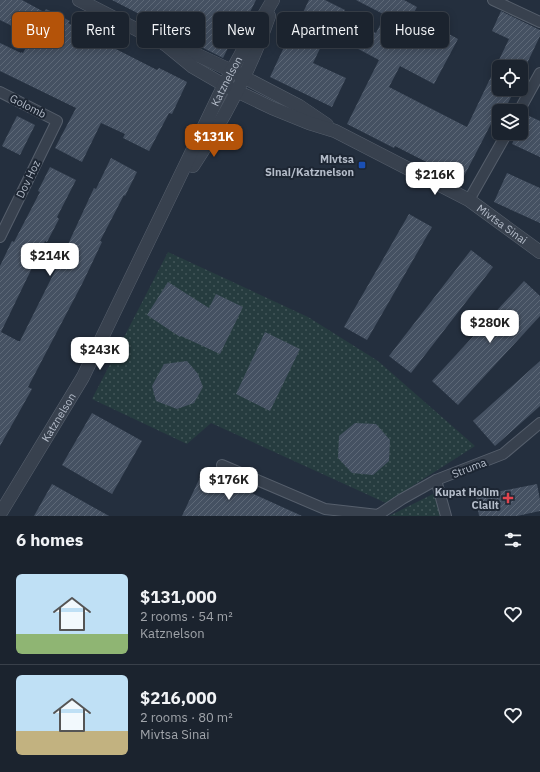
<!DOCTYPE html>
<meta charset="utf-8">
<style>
:root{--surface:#1b232e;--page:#282f3a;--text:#f1f3f6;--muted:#a0a4aa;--line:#39404a;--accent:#b45309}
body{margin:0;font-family:"IBM Plex Sans",sans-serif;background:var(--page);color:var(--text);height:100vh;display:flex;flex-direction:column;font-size:15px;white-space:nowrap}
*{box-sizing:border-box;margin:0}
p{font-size:13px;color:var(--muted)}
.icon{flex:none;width:22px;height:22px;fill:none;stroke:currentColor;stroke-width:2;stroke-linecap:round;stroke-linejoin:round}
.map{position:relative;height:516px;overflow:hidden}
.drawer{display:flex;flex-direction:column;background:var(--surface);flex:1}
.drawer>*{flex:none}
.hud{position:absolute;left:12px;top:12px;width:516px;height:36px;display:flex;gap:8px}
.buttons{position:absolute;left:492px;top:60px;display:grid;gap:8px}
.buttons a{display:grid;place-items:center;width:36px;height:36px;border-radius:6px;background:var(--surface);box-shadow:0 2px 10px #0003,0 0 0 1px var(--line);font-size:20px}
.price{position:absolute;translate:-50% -34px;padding:0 9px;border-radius:8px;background:#fff;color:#222;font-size:13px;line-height:26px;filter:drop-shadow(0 1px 2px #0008)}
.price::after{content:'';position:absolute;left:50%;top:24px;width:12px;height:9px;margin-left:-6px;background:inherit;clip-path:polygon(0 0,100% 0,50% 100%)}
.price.selected{background:var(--accent);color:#fff}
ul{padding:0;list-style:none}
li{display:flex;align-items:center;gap:12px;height:100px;padding:0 16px}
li+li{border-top:1px solid var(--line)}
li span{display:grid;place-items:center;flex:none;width:112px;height:80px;border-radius:6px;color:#555}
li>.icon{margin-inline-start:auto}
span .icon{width:48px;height:48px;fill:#fffc;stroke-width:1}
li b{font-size:17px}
h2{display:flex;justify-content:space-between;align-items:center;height:48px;padding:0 16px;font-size:17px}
.tag{padding:0 14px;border-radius:6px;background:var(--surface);box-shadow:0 2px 10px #0003,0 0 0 1px var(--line);font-size:14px;line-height:36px}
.tag.selected{background:var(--accent);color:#fff}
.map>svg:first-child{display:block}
.park{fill:url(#park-dots)}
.building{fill:url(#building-hatch)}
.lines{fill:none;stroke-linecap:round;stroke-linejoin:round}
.minor-casing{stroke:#565f6c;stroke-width:12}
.tertiary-casing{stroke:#565f6c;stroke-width:14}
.minor{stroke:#38414e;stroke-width:10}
.tertiary{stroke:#38414e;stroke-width:13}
.transit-dot{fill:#1a4fb4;stroke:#1d2633;stroke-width:1.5}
.health-dot{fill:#e0444e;stroke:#1d2633;stroke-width:1.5}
.labels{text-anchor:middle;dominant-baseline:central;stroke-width:4;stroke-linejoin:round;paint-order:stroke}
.street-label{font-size:11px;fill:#b4bcc9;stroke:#1d2633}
.poi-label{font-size:11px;font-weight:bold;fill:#b4bcc9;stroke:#1d2633;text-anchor:end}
</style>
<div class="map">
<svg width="540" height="516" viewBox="0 0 540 516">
<defs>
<pattern id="park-dots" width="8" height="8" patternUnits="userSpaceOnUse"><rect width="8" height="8" fill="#263c3f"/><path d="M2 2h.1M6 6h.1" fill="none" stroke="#435659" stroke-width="1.8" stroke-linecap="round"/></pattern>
<pattern id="building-hatch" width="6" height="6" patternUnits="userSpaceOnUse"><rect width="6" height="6" fill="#455162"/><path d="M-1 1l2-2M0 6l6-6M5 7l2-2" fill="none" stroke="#5d6877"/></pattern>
</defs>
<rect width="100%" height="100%" fill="#242f3e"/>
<g class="park">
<polygon points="168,252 308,317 378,361 475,446 386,503 211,423 187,444 92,399"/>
<polygon points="435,493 441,516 389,516"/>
</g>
<g class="building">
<polygon points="0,0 22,0 44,12 46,9 70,21 68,23 109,44 108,45 157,70 159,68 187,82 172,114 169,113 149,151 123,138 125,134 101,123 82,162 55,148 76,108 0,71 0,43 21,53 21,52 23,53 32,36 0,20"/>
<polygon points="112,0 256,0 245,22 242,20 223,58 150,21 151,20"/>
<polygon points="309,0 325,0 345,10 342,15 376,33 385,15 356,0 404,0 417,7 413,14 458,39 434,84 400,66 389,87 467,127 509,39 492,31 501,11 540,30 540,36 521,76 521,67 499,67 499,89 515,89 504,111 499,111 499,126 492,122 462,180 395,146 394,148 347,124 379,60 332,35 331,36 327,34 313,63 346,78 332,107 270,77 292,30 294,31"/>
<polygon points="525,114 540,121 540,157 512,144 517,133 521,133 521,124"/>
<polygon points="17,116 35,125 20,155 2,146"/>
<polygon points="111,158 137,172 125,196 124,195 100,241 102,242 83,282 28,387 32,389 0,446 0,266 12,241 14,242 40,192 38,191 50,167 76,180 57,217 59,219 47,242 45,241 1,332 18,341 20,341 64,253 94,188 96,189"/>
<polygon points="507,173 540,188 540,223 494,202"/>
<polygon points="409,214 432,227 367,340 344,327"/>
<polygon points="471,250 493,267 411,373 389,356"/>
<polygon points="524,281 540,296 540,316 458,405 432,381"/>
<polygon points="168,282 209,308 216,294 243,307 220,354 181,336 180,337 147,315"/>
<polygon points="265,332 300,349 270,411 236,394"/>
<polygon points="187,361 198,374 203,387 194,403 177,409 156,401 152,386 164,364"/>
<polygon points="540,361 540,406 495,446 473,421"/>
<polygon points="92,413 142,441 112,494 62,465"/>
<polygon points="355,423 376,424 390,440 389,461 373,475 352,473 338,458 339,436"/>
<polygon points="203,471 302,516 182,516"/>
<polygon points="52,484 109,516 34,516"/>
<polygon points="537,484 540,500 540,511 517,516 479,516 476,496"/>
</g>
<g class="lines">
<g class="minor-casing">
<g id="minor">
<polyline points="493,0 540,22"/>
<polyline points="0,92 57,121 0,237"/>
<polyline points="519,111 540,73"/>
<polyline points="469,200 507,133"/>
<polyline points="222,465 325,509 378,515 402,499 436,480 503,454 540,423"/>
<polyline points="436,480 446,516"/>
</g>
</g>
<g class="tertiary-casing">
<g id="tertiary">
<polyline points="79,0 165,44 189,51 232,71 299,106 327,125"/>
<path id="s1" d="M165 44 193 67 224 85 272 108 309 123 335 131 469 200 540 252"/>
<path d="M193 166C224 119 251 69 269 16"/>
<path id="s2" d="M0 514 83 377 224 85 242 52 273 0"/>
</g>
</g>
<use href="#minor" class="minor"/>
<use href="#tertiary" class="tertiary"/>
</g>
<rect class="transit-dot" x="358" y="161" width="8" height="8" rx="2"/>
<path class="health-dot" d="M506 492h4v4h4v4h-4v4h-4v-4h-4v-4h4z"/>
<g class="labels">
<g class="street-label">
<text stroke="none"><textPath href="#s2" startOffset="489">Katznelson</textPath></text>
<text transform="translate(28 106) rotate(27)">Golomb</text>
<text transform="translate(28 179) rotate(-64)">Dov Hoz</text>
<text stroke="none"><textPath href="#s1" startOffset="384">Mivtsa Sinai</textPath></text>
<text stroke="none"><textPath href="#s2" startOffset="113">Katznelson</textPath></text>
<text transform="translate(469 468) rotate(-21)">Struma</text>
</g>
<g class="poi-label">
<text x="354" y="159">Mivtsa<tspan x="354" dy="13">Sinai/Katznelson</tspan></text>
<text x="499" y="492">Kupat Holim<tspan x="499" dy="13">Clalit</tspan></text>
</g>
</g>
</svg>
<div class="buttons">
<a><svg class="icon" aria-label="locate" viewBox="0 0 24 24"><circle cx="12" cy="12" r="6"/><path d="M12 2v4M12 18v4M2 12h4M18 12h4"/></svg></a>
<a><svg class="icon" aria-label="layers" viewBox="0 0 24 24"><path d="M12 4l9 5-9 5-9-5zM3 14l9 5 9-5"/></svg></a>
</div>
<b class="price selected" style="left:214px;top:158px">$131K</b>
<b class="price" style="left:435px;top:196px">$216K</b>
<b class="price" style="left:50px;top:277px">$214K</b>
<b class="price" style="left:490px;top:344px">$280K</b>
<b class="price" style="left:100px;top:371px">$243K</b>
<b class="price" style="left:229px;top:501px">$176K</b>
<div class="hud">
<a class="tag selected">Buy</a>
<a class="tag">Rent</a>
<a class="tag">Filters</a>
<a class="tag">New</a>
<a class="tag">Apartment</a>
<a class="tag">House</a>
</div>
</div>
<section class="drawer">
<h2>6 homes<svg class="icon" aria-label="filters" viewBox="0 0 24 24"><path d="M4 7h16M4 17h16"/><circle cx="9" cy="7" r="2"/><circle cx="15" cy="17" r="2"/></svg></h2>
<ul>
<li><span style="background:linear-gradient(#bfe0f5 75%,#8fb573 0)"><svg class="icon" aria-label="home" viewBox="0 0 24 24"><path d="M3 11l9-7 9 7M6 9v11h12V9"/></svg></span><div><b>$131,000</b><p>2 rooms · 54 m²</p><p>Katznelson</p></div><svg class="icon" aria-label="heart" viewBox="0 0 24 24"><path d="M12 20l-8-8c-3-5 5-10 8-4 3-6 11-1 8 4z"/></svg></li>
<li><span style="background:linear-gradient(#bfe0f5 70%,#c2b280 0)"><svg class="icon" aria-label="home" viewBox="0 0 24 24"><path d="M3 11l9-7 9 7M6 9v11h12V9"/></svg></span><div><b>$216,000</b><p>2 rooms · 80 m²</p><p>Mivtsa Sinai</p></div><svg class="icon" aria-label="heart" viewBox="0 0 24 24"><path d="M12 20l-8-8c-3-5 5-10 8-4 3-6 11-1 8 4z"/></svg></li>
</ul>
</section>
